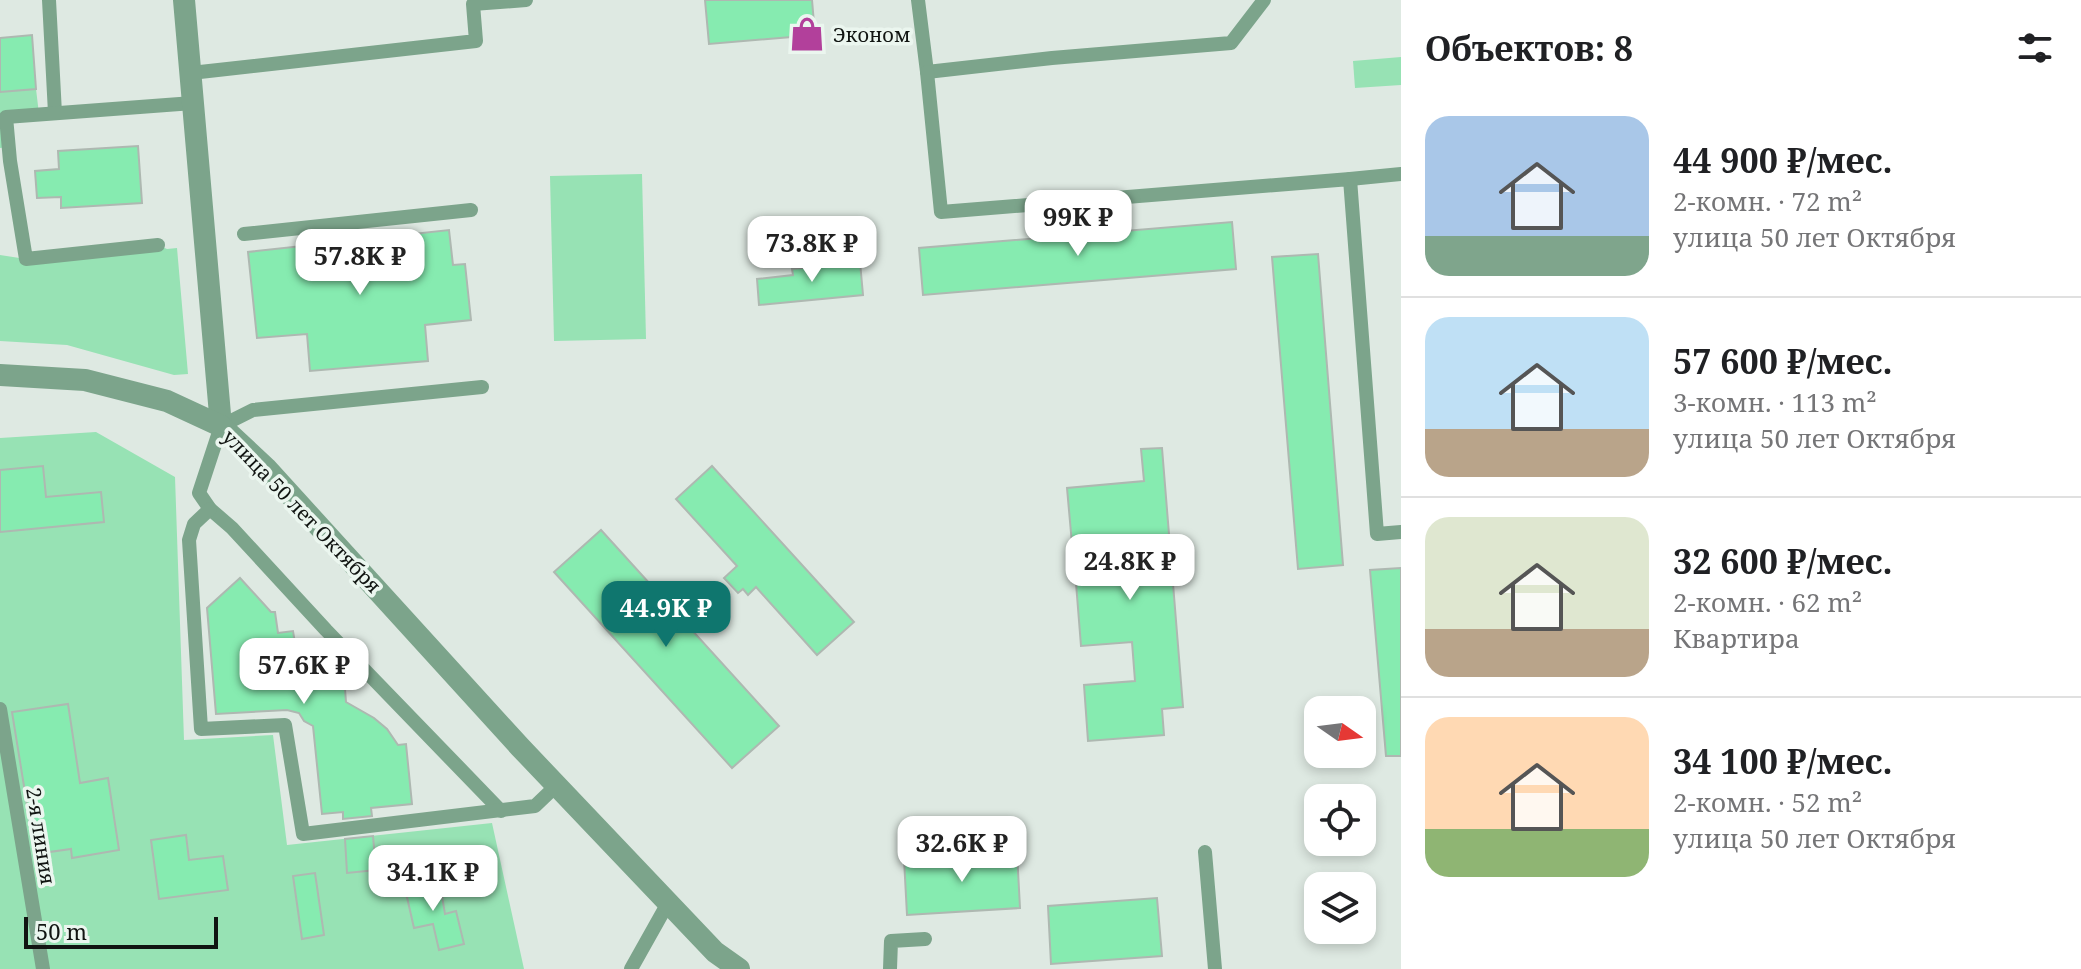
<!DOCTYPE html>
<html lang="ru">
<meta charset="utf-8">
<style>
:root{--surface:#fff;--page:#f2f2f2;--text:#202124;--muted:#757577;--line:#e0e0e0;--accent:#0f766e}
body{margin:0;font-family:"Noto Serif",serif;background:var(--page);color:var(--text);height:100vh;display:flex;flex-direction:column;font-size:30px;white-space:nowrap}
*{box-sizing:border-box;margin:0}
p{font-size:26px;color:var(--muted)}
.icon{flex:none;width:44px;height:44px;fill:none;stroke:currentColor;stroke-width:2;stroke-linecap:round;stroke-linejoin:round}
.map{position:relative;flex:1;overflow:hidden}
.side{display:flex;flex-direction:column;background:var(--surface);width:680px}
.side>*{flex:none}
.needle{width:52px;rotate:104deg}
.fabs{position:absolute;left:1304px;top:696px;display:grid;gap:16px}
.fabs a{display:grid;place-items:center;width:72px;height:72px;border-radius:16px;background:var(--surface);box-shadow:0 4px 12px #0003;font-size:40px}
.scale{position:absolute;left:24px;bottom:20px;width:194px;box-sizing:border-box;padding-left:8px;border:4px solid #111512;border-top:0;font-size:22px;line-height:28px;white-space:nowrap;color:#111512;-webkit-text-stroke:6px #ebf6ef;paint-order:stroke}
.price{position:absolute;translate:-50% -68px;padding:0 18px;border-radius:16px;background:#fff;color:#222;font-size:26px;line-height:52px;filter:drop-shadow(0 2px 4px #0008)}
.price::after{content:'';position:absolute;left:50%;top:48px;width:24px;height:18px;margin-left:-12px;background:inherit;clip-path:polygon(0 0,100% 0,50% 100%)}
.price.current{background:var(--accent);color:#fff}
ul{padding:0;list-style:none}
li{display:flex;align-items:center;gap:24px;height:200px;padding:0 24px}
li+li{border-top:2px solid var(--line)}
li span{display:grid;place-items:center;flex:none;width:224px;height:160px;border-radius:24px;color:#555}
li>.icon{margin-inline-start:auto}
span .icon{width:96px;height:96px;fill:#fffc;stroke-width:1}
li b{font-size:34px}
h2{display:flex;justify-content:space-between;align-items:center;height:96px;padding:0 24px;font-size:34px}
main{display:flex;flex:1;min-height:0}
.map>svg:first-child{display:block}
.green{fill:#97e2b4}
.building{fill:#86ebb0;stroke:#aeb8b1;stroke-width:2}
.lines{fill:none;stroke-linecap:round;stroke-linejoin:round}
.service{stroke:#7ca48b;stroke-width:14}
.minor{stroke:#7ca48b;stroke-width:22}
.tertiary{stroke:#7ca48b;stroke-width:22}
.labels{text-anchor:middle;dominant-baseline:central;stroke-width:7;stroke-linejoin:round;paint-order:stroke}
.poi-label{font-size:20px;fill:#111512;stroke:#ebf6ef;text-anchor:start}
.street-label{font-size:20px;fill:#111512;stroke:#ebf6ef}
</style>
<main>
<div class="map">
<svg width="1401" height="969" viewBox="0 0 1401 969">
<rect width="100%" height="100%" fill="#dee9e2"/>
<g class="green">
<polygon points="1401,57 1401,85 1355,88 1353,61"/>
<polygon points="36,89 39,114 7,117 9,147 0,148 0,92"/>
<polygon points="642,174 646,339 554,341 550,176"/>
<polygon points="158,245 167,249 177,248 188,374 174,375 67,345 0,341 0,255 26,259"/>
<polygon points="96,432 175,477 184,740 273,735 287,845 492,823 524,969 0,969 0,438"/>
</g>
<g class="building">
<polygon points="705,0 812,0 815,35 709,44"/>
<polygon points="32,35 36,89 0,92 0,38"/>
<polygon points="138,146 142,203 61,208 61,197 37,198 35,171 59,169 58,151"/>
<polygon points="1232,222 1236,269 923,295 919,248"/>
<polygon points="449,230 453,265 465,264 471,320 425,325 428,361 310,371 307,334 257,338 248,252"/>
<polygon points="1318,254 1343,565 1298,569 1272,257"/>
<polygon points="860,262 863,295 759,305 757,279 793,275 792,269"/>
<polygon points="1162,448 1183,707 1162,709 1164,735 1088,741 1084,685 1135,681 1132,642 1081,646 1076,583 1128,579 1124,540 1072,544 1067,488 1144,481 1141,449"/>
<polygon points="43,466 46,497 101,492 104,522 0,532 0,470"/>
<polygon points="712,466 854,622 817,655 756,587 748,595 743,589 738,593 724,578 737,566 676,499"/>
<polygon points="601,530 779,726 732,768 554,572"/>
<polygon points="1401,568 1401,756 1386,756 1370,570"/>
<polygon points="240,578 271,612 275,612 278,633 293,631 297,655 306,675 322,670 338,677 345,689 346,702 374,718 387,729 398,745 406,744 412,804 371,808 372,816 343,819 343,812 322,814 313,726 304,721 299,713 287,710 216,714 207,608"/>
<polygon points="68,704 80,783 108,778 119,850 72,858 71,849 35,854 12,712"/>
<polygon points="186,835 189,860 223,856 228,890 159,899 151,840"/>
<polygon points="373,836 376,870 347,873 345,839"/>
<polygon points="1017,852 1020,908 907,915 904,859"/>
<polygon points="315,873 324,935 302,939 293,876"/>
<polygon points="429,879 431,886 440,884 445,914 456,911 464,944 439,950 433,924 414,928 404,884"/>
<polygon points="1157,898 1162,956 1051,964 1048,906"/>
</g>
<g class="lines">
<g class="service">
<polyline points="49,0 55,113"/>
<polyline points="918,0 927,72 1052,58 1231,43 1264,0"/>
<polyline points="927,72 941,212 1350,179 1377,534 1401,532"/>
<polyline points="191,73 476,41 473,4 526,0"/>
<polyline points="1350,179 1401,174"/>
<polyline points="244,234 471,210"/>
<polyline points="158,245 26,259 10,161 6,117 193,103"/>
<polyline points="482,387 253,410 221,426 199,493 210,509 232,528 326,630 501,811"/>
<polyline points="210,509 194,524 189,540 201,729 285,725 303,834 535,806 557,785"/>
<polyline points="0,709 43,969"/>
<polyline points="1205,852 1215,969"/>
<polyline points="631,969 668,903"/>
<polyline points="890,969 891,941 925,939"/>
</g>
<polyline class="minor" points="184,0 221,426"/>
<polyline class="tertiary" points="0,375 85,380 167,401 221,426 266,468 520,747 715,952 739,969"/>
</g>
<defs>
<g id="shop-bare" transform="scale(2.76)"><path d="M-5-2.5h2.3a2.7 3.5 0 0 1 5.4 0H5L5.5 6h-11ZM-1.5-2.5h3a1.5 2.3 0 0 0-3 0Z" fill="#b2409b" stroke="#ebf6ef" stroke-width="2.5" paint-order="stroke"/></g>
</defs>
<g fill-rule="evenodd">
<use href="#shop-bare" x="807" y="34"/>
</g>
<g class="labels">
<g class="poi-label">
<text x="833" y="34">Эконом</text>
</g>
<g class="street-label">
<text transform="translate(302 511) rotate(46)">улица 50 лет Октября</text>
<text transform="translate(41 836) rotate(81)">2-я линия</text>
</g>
</g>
</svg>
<div class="fabs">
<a><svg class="needle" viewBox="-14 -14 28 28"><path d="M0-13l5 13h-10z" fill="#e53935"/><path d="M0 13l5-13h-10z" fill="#757577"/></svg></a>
<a><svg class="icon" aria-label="locate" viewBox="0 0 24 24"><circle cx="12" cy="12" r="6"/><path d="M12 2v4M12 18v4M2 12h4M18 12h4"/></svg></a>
<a><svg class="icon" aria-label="layers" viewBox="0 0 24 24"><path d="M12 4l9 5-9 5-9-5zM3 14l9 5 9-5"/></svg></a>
</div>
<div class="scale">50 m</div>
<b class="price" style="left:1078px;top:258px">99K ₽</b>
<b class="price" style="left:812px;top:284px">73.8K ₽</b>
<b class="price" style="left:360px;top:297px">57.8K ₽</b>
<b class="price" style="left:1130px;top:602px">24.8K ₽</b>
<b class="price current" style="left:666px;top:649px">44.9K ₽</b>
<b class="price" style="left:304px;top:706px">57.6K ₽</b>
<b class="price" style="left:962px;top:884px">32.6K ₽</b>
<b class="price" style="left:433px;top:913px">34.1K ₽</b>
</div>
<section class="side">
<h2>Объектов: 8<svg class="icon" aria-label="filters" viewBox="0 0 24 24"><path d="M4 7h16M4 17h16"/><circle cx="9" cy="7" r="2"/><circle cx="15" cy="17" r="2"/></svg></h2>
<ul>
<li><span style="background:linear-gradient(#a9c7e8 75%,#7fa58c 0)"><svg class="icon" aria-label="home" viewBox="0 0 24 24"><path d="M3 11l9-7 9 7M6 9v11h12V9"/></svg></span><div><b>44 900 ₽/мес.</b><p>2-комн. · 72 m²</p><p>улица 50 лет Октября</p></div></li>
<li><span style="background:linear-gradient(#bfe0f5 70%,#b9a48a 0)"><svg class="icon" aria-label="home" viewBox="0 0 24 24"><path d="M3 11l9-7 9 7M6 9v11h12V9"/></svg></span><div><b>57 600 ₽/мес.</b><p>3-комн. · 113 m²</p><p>улица 50 лет Октября</p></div></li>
<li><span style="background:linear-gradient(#dfe7d0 70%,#b9a48a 0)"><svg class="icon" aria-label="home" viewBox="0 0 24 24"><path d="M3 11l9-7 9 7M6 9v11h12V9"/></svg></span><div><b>32 600 ₽/мес.</b><p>2-комн. · 62 m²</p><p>Квартира</p></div></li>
<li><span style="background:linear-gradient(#ffd9b3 70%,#8fb573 0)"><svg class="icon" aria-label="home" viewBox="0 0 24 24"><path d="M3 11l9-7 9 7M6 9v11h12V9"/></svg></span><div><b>34 100 ₽/мес.</b><p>2-комн. · 52 m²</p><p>улица 50 лет Октября</p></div></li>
</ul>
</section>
</main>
